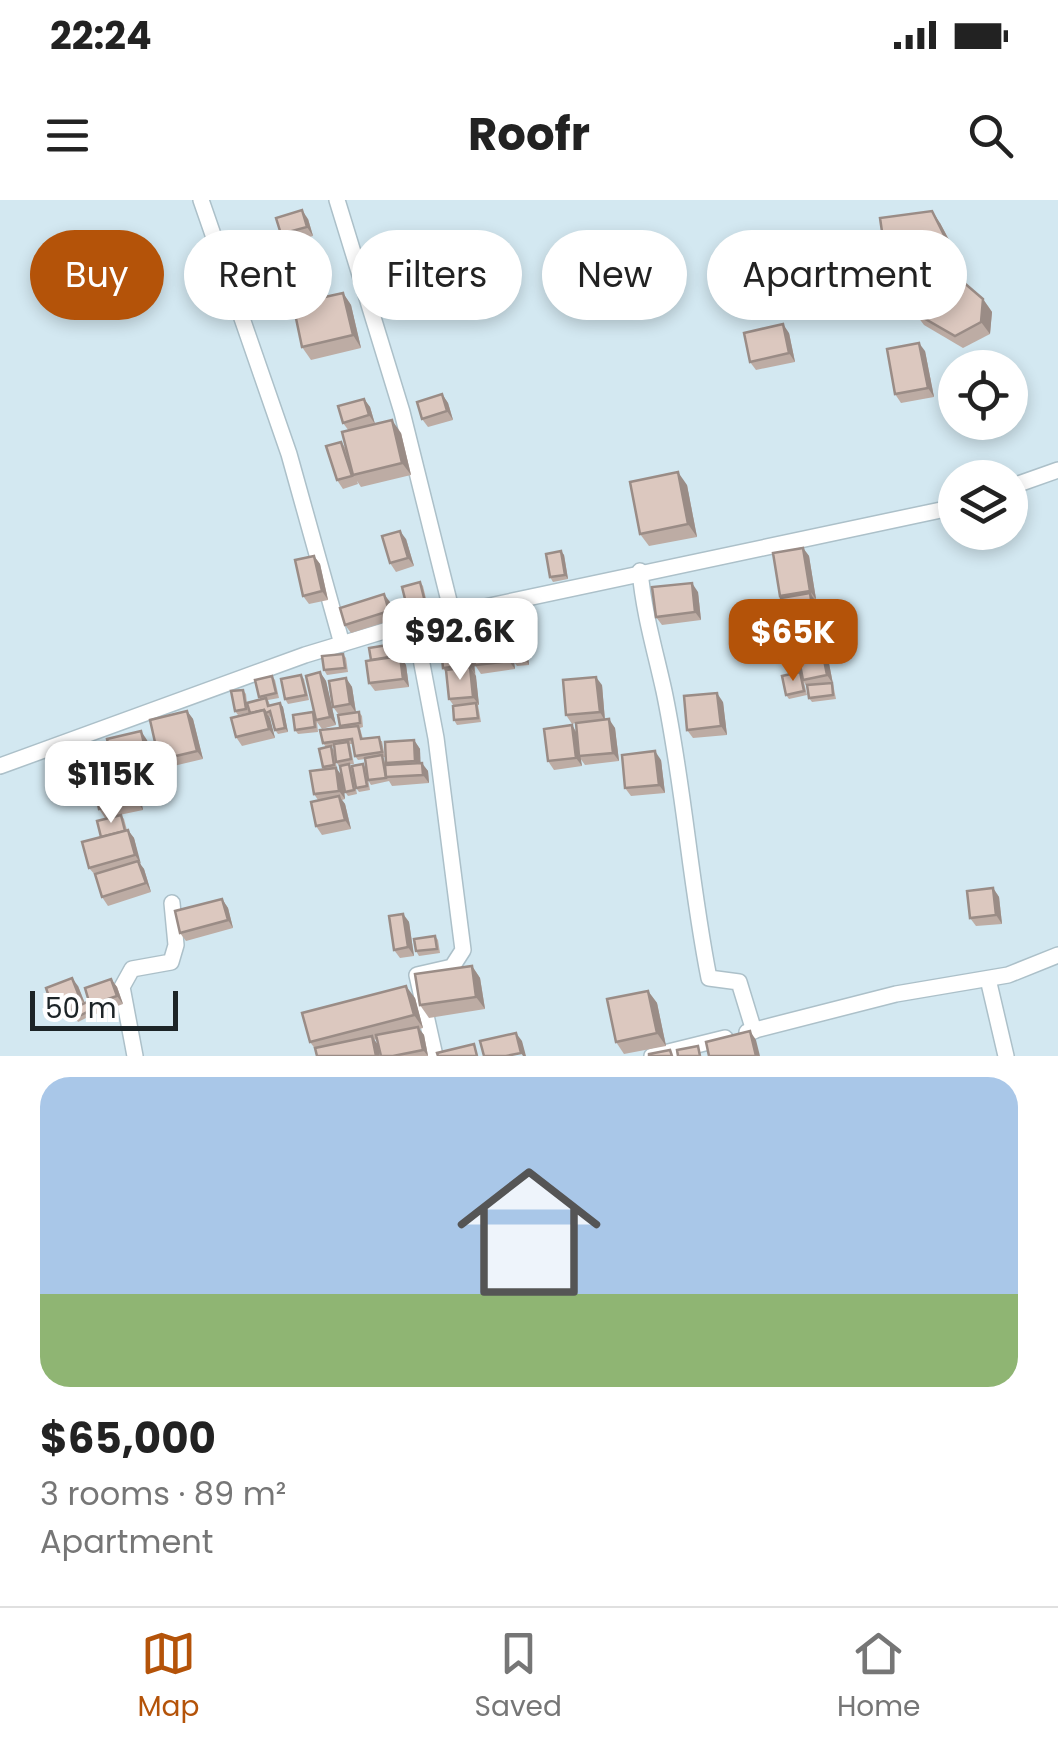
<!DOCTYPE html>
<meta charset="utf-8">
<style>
:root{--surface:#fff;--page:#f6f6f6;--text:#222;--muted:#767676;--line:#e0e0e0;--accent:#b45309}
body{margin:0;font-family:Poppins,sans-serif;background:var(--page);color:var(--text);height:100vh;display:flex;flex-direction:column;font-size:38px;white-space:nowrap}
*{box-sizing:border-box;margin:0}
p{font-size:32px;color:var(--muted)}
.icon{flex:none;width:55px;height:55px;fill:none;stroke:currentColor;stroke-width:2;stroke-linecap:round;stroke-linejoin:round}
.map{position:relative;height:856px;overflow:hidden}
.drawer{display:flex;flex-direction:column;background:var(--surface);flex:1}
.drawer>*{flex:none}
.top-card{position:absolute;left:30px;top:30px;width:1000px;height:90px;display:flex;gap:20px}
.controls{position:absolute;left:938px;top:150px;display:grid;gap:20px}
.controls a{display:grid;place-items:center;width:90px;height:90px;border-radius:50%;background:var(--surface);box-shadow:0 5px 15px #0003;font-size:50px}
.scale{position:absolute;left:30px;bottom:25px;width:148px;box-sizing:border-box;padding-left:10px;border:5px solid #1c2427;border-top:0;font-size:28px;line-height:35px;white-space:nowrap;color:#1c2427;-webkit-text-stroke:8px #fff;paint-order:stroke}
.price{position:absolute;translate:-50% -85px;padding:0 22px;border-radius:20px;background:#fff;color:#222;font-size:32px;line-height:65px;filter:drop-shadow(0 2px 5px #0008)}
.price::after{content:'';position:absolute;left:50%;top:60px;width:30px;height:22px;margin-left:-15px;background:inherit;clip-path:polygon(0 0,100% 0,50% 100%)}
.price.selected{background:var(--accent);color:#fff}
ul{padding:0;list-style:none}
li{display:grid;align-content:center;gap:20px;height:530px;padding:0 40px}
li+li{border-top:2px solid var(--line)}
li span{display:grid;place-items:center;height:310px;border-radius:30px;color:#555}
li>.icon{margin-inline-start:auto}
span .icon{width:180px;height:180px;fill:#fffc;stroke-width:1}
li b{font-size:42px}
.tag{padding:0 35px;border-radius:45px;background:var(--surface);box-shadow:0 5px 15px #0003;font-size:35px;line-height:90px}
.tag.selected{background:var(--accent);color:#fff}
.status{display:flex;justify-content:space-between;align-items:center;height:70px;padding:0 50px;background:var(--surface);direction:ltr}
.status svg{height:28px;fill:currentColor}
header{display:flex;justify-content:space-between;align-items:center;height:130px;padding:0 40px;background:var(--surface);font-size:45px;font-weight:700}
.dock{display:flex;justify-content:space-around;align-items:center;height:140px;border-top:2px solid var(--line);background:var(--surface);font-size:28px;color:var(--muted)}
.dock a{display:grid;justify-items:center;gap:5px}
.dock .selected{color:var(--accent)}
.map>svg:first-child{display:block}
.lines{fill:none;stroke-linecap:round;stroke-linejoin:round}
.minor-casing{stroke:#acc0c9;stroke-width:18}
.minor{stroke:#fff;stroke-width:15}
.wall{fill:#bdaca4}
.shaded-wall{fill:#9a8c86}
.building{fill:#dcc8bf;stroke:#9a8c86;stroke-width:2.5}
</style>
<div class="status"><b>22:24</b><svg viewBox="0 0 49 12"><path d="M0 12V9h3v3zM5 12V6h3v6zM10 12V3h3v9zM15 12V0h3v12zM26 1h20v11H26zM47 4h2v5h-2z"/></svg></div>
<header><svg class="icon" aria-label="menu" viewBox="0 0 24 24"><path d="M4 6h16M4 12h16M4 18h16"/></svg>Roofr<svg class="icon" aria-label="search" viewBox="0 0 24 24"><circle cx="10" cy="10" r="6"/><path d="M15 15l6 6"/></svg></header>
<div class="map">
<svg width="1058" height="856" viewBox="0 0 1058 856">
<rect width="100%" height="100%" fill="#d3e8f1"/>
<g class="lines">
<g class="minor-casing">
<g id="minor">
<polyline points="201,0 289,254 342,444"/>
<polyline points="337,0 402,212 452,413"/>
<polyline points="1010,287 1058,270"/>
<path d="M640 371C644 414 655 450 664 491 684 586 690 683 709 778L739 782 754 831"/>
<polyline points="414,422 436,538 463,750 452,767 417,775 435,856"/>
<polyline points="0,566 305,455 414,422 955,307"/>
<polyline points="988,779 1006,856"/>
<polyline points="747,832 896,794 1008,775 1058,755"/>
<polyline points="135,856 122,787 132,769 171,762 176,745 172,703"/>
<polyline points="652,856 725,838"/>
</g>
</g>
<use href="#minor" class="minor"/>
</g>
<g class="wall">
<polygon points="308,19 313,36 287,43 281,34"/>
<polygon points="940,23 957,55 894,64 885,52"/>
<polygon points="306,41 312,50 316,66 291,74 285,65"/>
<polygon points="811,57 819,90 774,100 768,92"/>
<polygon points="343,93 351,105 361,148 311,160 302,147"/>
<polygon points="983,99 992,112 990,134 963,148 924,125 915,113"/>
<polygon points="789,133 795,162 756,170 750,162"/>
<polygon points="925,151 934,197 901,203 895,194"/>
<polygon points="442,194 448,203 453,220 428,227 422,219"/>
<polygon points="364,199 370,207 375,224 401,233 411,275 361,287 357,281 358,284 343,289 337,280 341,242 347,250 349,231 343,223"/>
<polygon points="687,285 697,337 649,346 640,334"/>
<polygon points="406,339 414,366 396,372 390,363"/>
<polygon points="803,348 809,356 816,399 814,400 822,443 826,448 836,499 812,502 809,498 807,487 804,482 807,495 789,499 786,495 801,474 797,451 793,451 787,443 782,398 780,396"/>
<polygon points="561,351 564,355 568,379 553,382 550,377"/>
<polygon points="314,356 320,364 328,400 309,404 303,396"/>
<polygon points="420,382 423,386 428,407 410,411 407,407"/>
<polygon points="698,392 701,420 662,425 656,417"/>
<polygon points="390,402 395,419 351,433 345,425"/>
<polygon points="505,431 511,440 522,431 526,435 529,465 517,466 514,462 515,469 481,474 475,465"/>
<polygon points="466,436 472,444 479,505 478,505 481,522 457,525 454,520 454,506 449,499 447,474 443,468"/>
<polygon points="400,443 404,447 405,460 403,460 406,465 409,487 375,491 369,483 371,460"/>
<polygon points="343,454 346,458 348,472 327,475 324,470"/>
<polygon points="320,472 326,481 336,525 322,529 317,522 318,532 298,534 295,530 313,512"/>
<polygon points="301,475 304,479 309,500 288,504 285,499"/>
<polygon points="272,476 275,480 279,498 268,500 270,505 280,503 283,507 288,532 278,534 275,530 272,516 269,517 275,538 242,546 236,537 249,513 238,515 235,511 243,490 246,494 247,503 260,499 259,497"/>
<polygon points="346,478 352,487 356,512 359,512 362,516 363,527 360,528 363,539 382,541 385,557 383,557 386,565 388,565 386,563 414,540 420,549 420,563 428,571 429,583 392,586 389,581 371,585 368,580 365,559 358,560 355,556 353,544 350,544 354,564 349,564 352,569 357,594 348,596 345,592 339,566 336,562 334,546 331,547 334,550 337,569 342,576 345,599 342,600 345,604 351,629 322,635 316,626 318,600 314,594 324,569 323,567 326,547 323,543 341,528 339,515 333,507"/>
<polygon points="602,485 605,520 615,528 619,561 585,565 580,558 582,566 554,570 548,561 572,525 577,533 576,523 572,524 566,515"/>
<polygon points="723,502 727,535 693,538 687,530"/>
<polygon points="187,511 193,519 203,559 165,568 159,560"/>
<polygon points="147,540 155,573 120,581 114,573"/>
<polygon points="661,560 665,593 631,596 625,588"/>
<polygon points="363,564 366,568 370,590 359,592 356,588"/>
<polygon points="139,590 143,610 105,618 99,609"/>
<polygon points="121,615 124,619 127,630 134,638 140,664 144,669 151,692 108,706 102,697 96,676 89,668 101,637"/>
<polygon points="993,688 999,697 1002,724 976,726 970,718"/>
<polygon points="222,699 228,708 233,728 186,741 180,733"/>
<polygon points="403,714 409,722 414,756 400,758 394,750"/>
<polygon points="435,736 438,740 440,753 419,756 416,751"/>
<polygon points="472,766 480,778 485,809 429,818 420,805"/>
<polygon points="111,779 117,787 123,804 96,814 90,805"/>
<polygon points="78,786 85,803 87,802 90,806 92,815 78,822 71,810 74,808 58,814 52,806"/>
<polygon points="648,791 657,803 666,846 624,854 616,842"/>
<polygon points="415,798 423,828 419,829 424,835 428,856 381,856 377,839 374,840 378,845 316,850 310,842"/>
</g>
<g class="shaded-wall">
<polygon points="302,10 308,19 313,36 307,27"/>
<polygon points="932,11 940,23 957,55 948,43"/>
<polygon points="306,41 312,50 316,66 310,58"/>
<polygon points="805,49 811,57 819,90 813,81"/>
<polygon points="343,93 351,105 361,148 353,135"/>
<polygon points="983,99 992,112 990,134 981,122"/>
<polygon points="783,124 789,133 795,162 789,153"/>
<polygon points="919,143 925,151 934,197 928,188"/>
<polygon points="442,194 448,203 453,220 447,211"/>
<polygon points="364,199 370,207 375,224 369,215"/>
<polygon points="392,220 401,233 411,275 402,263"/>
<polygon points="678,272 687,285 697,337 688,324"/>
<polygon points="400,331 406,339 414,366 408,358"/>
<polygon points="803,348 809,356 816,399 810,391"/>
<polygon points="561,351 564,355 568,379 565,375"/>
<polygon points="314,356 320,364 328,400 322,391"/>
<polygon points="692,383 698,392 701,420 695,412"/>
<polygon points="810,393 816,402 822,443 826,448 833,484 827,475 821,444 817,438"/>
<polygon points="384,394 390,402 395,419 389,411"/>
<polygon points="505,431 511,440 515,469 509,461"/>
<polygon points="522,431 526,435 529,465 526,460"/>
<polygon points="466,436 472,444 475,474 469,465"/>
<polygon points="400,456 406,465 409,487 403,479"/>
<polygon points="470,467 476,476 479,505 473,497"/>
<polygon points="320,472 326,481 336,525 330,517"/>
<polygon points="596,477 602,485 605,521 600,512"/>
<polygon points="346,478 352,487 356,513 350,504"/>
<polygon points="717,493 723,502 727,535 721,526"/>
<polygon points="280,503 283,507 288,532 285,528"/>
<polygon points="264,510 270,518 275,538 269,529"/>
<polygon points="187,511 193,519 203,559 197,551"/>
<polygon points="609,519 615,528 619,561 613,553"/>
<polygon points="572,525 577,534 582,566 576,558"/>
<polygon points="141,531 147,540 155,573 149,565"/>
<polygon points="414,540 420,549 421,570 415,561"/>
<polygon points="655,551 661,560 665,593 659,585"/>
<polygon points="422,563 428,571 429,583 423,575"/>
<polygon points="336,568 342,576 345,599 339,591"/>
<polygon points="133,582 139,590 143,610 137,601"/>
<polygon points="339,596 345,604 351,629 345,620"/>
<polygon points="128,630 134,638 141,664 135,655"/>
<polygon points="138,661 144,669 151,692 146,683"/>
<polygon points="993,688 999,697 1002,724 996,715"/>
<polygon points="222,699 228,708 233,728 228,720"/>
<polygon points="403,714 409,722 414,756 408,747"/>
<polygon points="472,766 480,778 485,809 476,797"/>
<polygon points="72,778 78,786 85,804 79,796"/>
<polygon points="111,779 117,787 123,804 117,796"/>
<polygon points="406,786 415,798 423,828 414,815"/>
<polygon points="648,791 657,803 666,846 657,833"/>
<polygon points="418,827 424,835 428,856 423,850"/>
<polygon points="750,831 756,840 760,856 756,856"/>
<polygon points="516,833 522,841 526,856 523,856 521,853"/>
<polygon points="372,836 378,845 380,856 376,856"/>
</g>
<g class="building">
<polygon points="302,10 307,27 281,34 276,18"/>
<polygon points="932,11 948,43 885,52 880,18"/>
<polygon points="306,41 310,58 285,65 280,49"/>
<polygon points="805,49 813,81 768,92 760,59"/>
<polygon points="941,63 983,99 981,122 955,136 915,113 914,72"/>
<polygon points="343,93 353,135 302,147 293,104"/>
<polygon points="783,124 789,153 750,162 744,133"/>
<polygon points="919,143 928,188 895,194 887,149"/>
<polygon points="442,194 447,211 422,219 417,202"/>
<polygon points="364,199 369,215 343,223 338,206"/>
<polygon points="392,220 402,263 353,275 342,232"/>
<polygon points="341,242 352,276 337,280 326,246"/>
<polygon points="678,272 688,324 640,334 630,282"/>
<polygon points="400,331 408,358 390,363 382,336"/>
<polygon points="803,348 810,391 780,396 773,353"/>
<polygon points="561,351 565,375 550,377 546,354"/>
<polygon points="314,356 322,391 303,396 295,360"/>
<polygon points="420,382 425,402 407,407 402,387"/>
<polygon points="692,383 695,412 656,417 652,387"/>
<polygon points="810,393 817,438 787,443 781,398"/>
<polygon points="384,394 389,411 345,425 340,408"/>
<polygon points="505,431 509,461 475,465 471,436"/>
<polygon points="522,431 526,460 514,462 510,432"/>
<polygon points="466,436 469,465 443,468 440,438"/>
<polygon points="820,439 827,475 803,480 796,444"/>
<polygon points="400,443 402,455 371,460 369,448"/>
<polygon points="343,454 345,468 324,470 322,456"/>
<polygon points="400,456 403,479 369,483 366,461"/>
<polygon points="470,467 473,497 449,499 446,470"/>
<polygon points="320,472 330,517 316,520 306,476"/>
<polygon points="800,472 804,491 786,495 782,476"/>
<polygon points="301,475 306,495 285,499 281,479"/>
<polygon points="272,476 276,493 259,497 255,480"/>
<polygon points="596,477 600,512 566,515 563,480"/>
<polygon points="346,478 350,504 333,507 329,481"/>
<polygon points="832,483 833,495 809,498 807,485"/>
<polygon points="243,490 246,509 235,511 231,491"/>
<polygon points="717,493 721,526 687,530 684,496"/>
<polygon points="266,498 268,506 280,503 285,528 275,530 270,511 266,513 264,510 250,513 247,503"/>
<polygon points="476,503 478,518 454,520 453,506"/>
<polygon points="264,510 269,529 236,537 231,518"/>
<polygon points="187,511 197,551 159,560 150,520"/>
<polygon points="313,512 315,527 295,530 293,515"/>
<polygon points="359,512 360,523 340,526 338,515"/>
<polygon points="609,519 613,553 579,556 576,523"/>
<polygon points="572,525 576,558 548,561 544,529"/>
<polygon points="358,526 361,539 379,537 382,552 355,556 352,539 323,543 320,530"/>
<polygon points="141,531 149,565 114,573 107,539"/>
<polygon points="414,540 415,561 386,563 385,542"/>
<polygon points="348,542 351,559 336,562 334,544"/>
<polygon points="331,546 334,565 323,567 319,549"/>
<polygon points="655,551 659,585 625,588 622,555"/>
<polygon points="382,555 386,578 368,580 365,558"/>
<polygon points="422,563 423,575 386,577 385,565"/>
<polygon points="349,564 354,590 345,592 340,566"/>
<polygon points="363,564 367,586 356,588 352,566"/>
<polygon points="336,568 339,591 314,594 310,571"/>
<polygon points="133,582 137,601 99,609 95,590"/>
<polygon points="339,596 345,620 316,626 311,602"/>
<polygon points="121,615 125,631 101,637 97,621"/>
<polygon points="128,630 135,655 89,668 82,642"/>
<polygon points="138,661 146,683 102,697 95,674"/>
<polygon points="993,688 996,715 970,718 967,691"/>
<polygon points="222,699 228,720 180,733 175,711"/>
<polygon points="403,714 408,747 394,750 389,716"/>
<polygon points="435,736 437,749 416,751 414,739"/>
<polygon points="472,766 476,797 420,805 415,774"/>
<polygon points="72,778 79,796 52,806 46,788"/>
<polygon points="111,779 117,796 90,805 85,788"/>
<polygon points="406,786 414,815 310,842 302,813"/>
<polygon points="648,791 657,833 616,842 607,799"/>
<polygon points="87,802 89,811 75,818 71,810"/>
<polygon points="418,827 423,850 393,856 381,856 376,835"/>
<polygon points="750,831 756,856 709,856 706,842"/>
<polygon points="516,833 521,853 506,856 484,856 480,841"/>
<polygon points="372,836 376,856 317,856 315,848"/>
<polygon points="474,844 477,856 438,856 437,853"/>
<polygon points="698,846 700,856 678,856 677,850"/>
<polygon points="670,850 672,856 649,856 649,854"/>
</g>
</svg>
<div class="controls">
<a><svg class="icon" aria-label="locate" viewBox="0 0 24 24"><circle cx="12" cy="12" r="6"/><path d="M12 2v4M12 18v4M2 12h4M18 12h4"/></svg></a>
<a><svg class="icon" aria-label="layers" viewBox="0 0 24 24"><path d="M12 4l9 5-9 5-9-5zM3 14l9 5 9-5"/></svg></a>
</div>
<div class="scale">50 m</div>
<b class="price" style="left:460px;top:483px">$92.6K</b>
<b class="price selected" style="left:793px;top:484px">$65K</b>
<b class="price" style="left:111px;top:626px">$115K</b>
<div class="top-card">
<a class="tag selected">Buy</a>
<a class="tag">Rent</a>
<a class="tag">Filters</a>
<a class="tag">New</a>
<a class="tag">Apartment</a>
</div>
</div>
<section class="drawer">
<ul>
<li><span style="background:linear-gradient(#a9c7e8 70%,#8fb573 0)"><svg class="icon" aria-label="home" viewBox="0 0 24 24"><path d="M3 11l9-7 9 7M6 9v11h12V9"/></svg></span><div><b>$65,000</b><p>3 rooms · 89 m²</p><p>Apartment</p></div></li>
</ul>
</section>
<nav class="dock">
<a class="selected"><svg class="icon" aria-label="map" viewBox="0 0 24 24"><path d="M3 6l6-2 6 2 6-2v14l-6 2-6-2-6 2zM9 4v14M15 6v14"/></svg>Map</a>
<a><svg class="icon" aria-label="saved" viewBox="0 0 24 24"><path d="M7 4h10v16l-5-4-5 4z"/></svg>Saved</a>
<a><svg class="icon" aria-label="home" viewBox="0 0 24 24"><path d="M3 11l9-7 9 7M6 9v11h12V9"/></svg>Home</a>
</nav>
